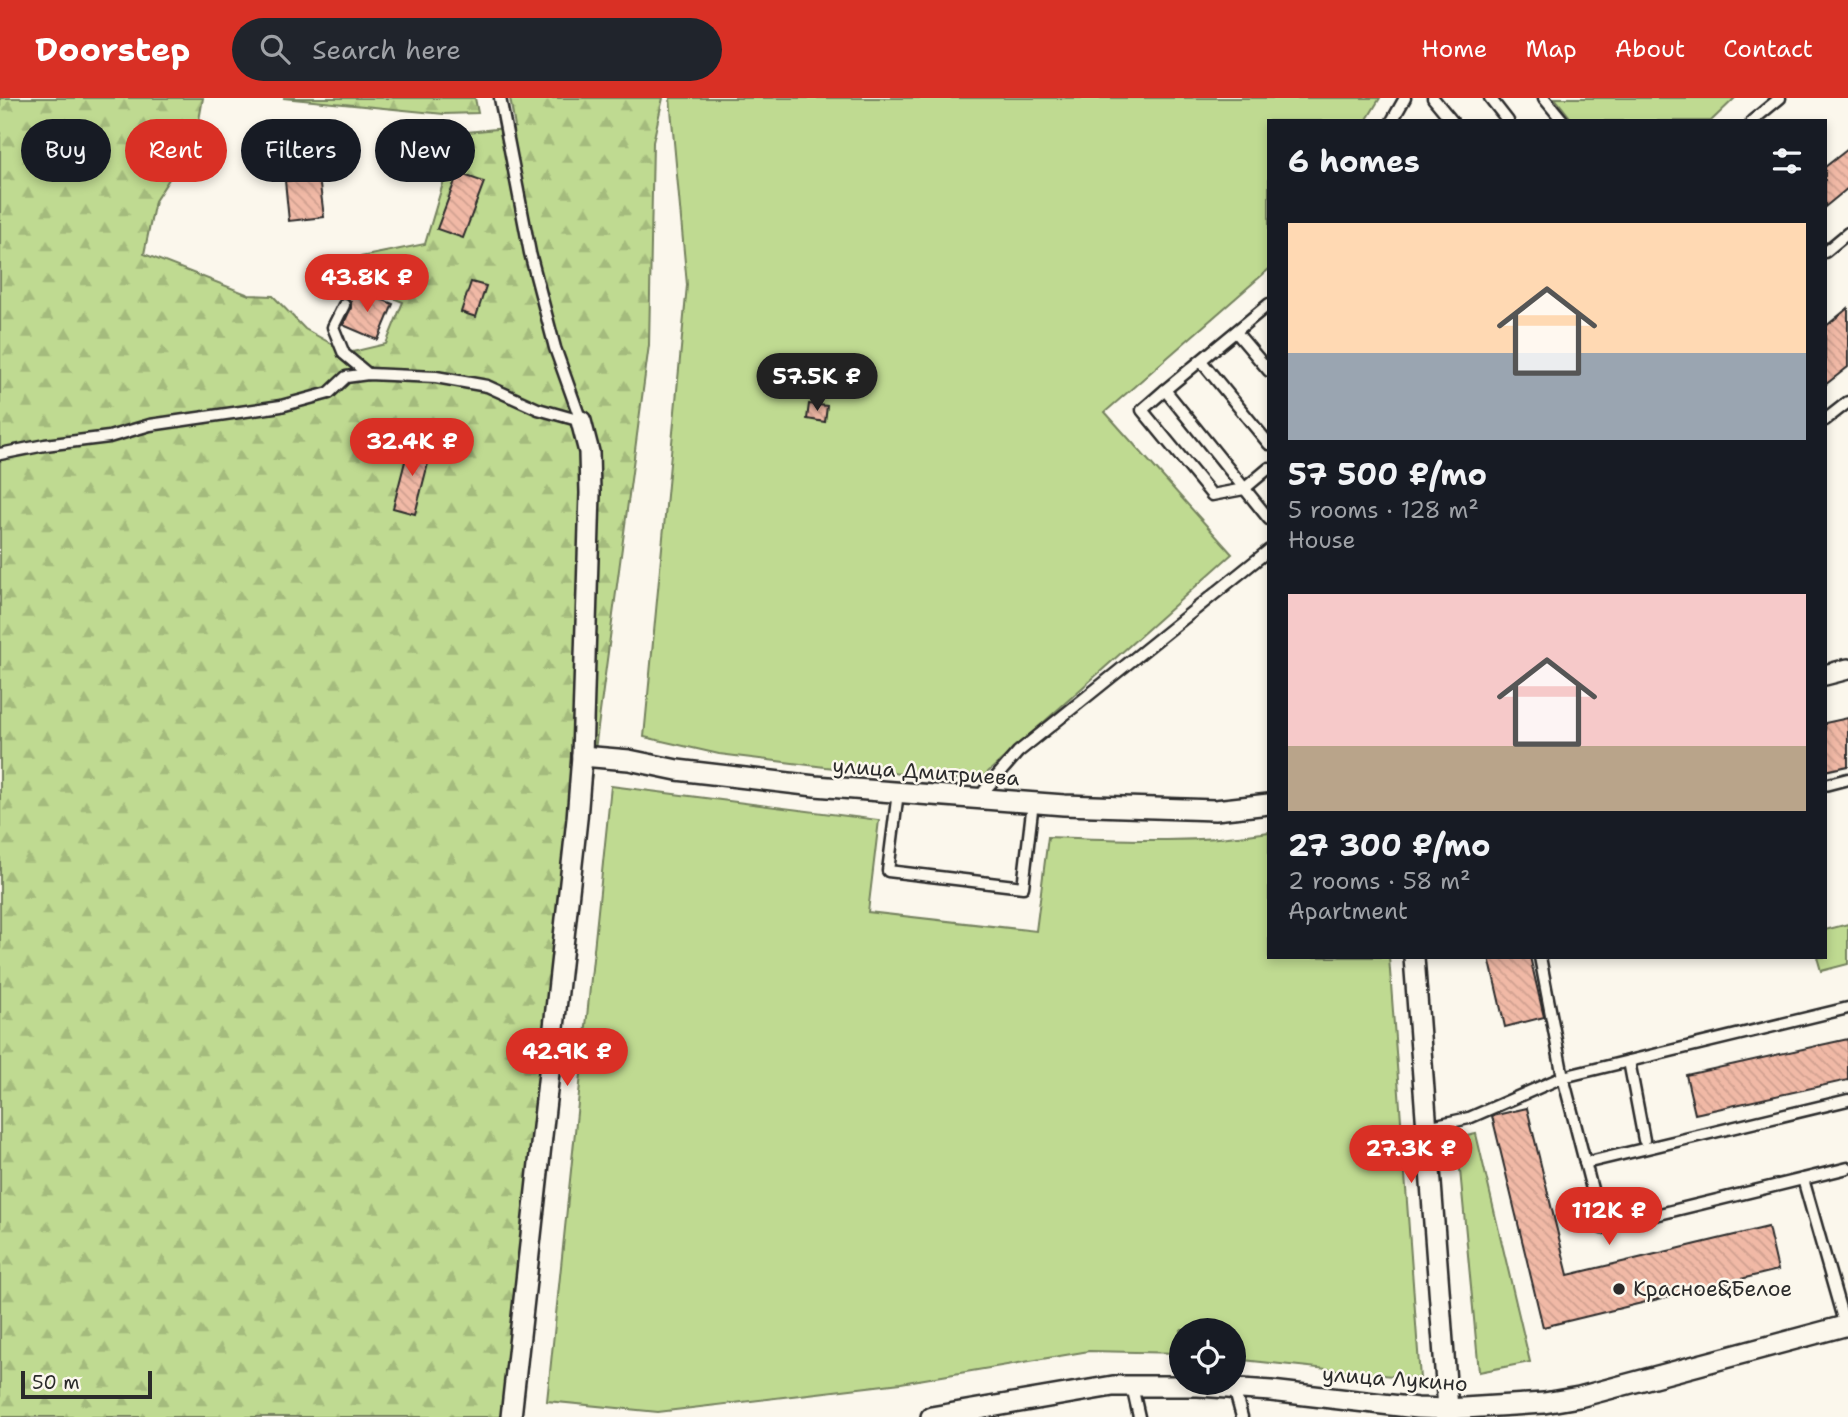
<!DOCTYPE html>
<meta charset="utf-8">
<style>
:root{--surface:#171b24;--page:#20242c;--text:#f1f3f6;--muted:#9ea1a6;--accent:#d93025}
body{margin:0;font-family:"Shantell Sans",sans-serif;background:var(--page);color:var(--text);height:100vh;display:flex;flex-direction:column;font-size:26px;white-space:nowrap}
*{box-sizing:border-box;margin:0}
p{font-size:23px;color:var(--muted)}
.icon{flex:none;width:38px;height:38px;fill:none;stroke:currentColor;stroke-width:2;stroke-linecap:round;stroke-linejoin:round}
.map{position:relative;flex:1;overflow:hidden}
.drawer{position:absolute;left:1267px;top:21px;width:560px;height:840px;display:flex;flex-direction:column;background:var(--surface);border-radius:0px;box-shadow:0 4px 10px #0003}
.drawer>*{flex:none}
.banner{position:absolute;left:21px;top:21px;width:665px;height:63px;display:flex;gap:14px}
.fabs{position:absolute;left:1169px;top:1220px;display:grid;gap:14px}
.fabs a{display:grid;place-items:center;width:77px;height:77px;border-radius:50%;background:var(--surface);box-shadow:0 4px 10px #0003;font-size:35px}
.scale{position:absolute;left:21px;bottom:18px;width:131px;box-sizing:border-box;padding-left:7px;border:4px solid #2b2b2b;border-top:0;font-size:19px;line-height:24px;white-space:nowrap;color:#2b2b2b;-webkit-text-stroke:5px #fbf7ec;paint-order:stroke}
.price{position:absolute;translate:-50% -60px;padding:0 16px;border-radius:24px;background:var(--accent);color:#fff;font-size:23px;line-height:46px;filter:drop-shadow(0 2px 4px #0008)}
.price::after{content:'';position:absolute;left:50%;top:42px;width:21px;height:16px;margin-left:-10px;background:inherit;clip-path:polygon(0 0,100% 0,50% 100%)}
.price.active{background:#222;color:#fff}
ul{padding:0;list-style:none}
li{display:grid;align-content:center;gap:14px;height:371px;padding:0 21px}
li span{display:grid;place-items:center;height:217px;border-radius:0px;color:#555}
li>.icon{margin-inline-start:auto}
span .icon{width:126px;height:126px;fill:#fffc;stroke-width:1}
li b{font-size:30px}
h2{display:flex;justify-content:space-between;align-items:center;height:84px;padding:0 21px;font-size:30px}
.pill{padding:0 24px;border-radius:32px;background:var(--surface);box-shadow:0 4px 10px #0003;font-size:24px;line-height:63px}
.pill.active{background:var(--accent);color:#fff}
header{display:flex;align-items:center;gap:42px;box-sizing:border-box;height:98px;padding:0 35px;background:var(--accent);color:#fff}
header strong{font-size:33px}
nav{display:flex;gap:38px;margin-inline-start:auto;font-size:24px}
.search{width:490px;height:63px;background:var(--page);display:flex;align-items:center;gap:18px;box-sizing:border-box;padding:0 24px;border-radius:38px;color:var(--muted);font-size:26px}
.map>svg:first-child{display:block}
.grass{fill:#bfda91;stroke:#75825e;stroke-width:2}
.forest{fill:url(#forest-firs);stroke:#75825e;stroke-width:2}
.building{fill:url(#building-back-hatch);stroke:#2b2b2b;stroke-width:2}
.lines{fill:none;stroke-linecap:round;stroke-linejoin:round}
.service-casing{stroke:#2b2b2b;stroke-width:15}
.minor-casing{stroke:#2b2b2b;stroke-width:24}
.service{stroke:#fbf7ec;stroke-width:10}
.minor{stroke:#fbf7ec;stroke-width:19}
.poi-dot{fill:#2b2b2b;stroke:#fbf7ec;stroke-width:2.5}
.labels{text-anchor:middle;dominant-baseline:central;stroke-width:5;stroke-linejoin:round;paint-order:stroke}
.street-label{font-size:21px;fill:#2b2b2b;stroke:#fbf7ec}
.poi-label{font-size:21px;fill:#2b2b2b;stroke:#fbf7ec;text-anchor:start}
</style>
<header>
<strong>Doorstep</strong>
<div class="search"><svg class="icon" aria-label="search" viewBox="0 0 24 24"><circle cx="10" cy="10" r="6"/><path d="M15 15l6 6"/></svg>Search here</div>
<nav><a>Home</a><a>Map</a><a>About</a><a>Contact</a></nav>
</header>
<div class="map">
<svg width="1848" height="1319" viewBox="0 0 1848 1319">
<defs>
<pattern id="forest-firs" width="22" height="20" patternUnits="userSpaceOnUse" patternTransform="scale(1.75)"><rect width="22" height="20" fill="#bfda91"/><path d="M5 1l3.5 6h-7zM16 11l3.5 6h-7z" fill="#a4bb7d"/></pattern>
<pattern id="building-back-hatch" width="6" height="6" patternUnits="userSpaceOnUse" patternTransform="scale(1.75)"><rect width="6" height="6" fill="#f1b9a6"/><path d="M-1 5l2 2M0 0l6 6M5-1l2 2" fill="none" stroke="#cf9f8f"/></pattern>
</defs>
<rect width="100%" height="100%" fill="#fbf7ec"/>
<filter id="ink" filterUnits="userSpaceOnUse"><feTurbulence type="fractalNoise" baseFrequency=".0143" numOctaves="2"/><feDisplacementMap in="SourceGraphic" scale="14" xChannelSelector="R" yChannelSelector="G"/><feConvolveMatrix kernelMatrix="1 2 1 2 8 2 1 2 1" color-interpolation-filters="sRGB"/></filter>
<g filter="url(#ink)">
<g class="grass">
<polygon points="670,0 1380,0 1366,23 1269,23 1269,171 1105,314 1232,456 978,683 825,669 719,656 644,639 687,187"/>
<polygon points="1555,0 1735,0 1711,23 1573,23"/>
<path d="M611 688 879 722 868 814 1036 833 1048 739C1122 742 1196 746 1269 734V859H1389L1420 1281 1234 1261V1232H1181V1255L1089 1253 901 1285 658 1314 547 1303Z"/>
<polygon points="1848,826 1848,866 1821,873 1817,859 1825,859 1825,832"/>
<polygon points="1476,1036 1530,1264 1479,1274 1457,1040"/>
</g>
<g class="forest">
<polygon points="0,0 203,0 196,39 155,103 144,156 249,197 273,198 305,231 348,255 386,246 403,204 336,177 346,162 425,146 458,35 515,29 510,0 663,0 653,44 649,247 506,1319 0,1319"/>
<polygon points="283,0 475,0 478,15 444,16"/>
</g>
<g class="building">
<polygon points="1848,51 1848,90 1825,109 1825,69"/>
<polygon points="458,75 484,84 463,140 437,131"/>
<polygon points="319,79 324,119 289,123 285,83"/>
<polygon points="471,184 486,188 476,219 461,214"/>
<polygon points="352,189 393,206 378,242 343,227 351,210 351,204 348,201"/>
<polygon points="1848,210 1848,269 1825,287 1825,229"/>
<polygon points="809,306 827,308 825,324 807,321"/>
<polygon points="410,344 432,350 415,416 393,410"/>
<polygon points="1848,620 1848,668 1825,673 1825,625"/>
<polygon points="1489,859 1530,859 1544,919 1505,929"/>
<polygon points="1848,941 1848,982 1695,1016 1686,977"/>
<polygon points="1527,1010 1568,1177 1768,1129 1778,1172 1543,1229 1492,1018"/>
</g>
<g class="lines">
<g class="service-casing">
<g id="service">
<polyline points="500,0 530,155 555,250 581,323"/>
<polyline points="1433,0 1452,23"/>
<polyline points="1490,0 1508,23"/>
<polyline points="1544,0 1563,23"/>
<polyline points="1392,23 1405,0"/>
<polyline points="1752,23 1780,0"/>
<polyline points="1825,154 1848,135"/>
<polyline points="1269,206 1165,292 1269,421"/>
<polyline points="344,207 333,229 344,256 368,276"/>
<polyline points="1236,234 1269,273"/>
<polyline points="1201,263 1269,346"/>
<polyline points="1165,292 1142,312 1212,397 1244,391 1269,370"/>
<polyline points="1825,322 1848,304"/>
<polyline points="0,356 45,347 109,339 150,327 281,308 329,295 346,279 368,276 436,279 487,288 538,311 581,323"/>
<polyline points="1825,687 1848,681"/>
<polyline points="898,694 888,773 1023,789 1033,704"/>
<polyline points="978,700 1018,654 1269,452"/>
<polyline points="1540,859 1563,979 1602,1130 1848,1070"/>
<polyline points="1629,963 1644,1042"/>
<polyline points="1427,1029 1469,1020 1563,979 1848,910"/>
<polyline points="1585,1065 1848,1002"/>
<polyline points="1803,1081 1845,1228"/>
<polyline points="1132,1288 1139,1319"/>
<polyline points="1234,1290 1242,1319"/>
</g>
</g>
<g class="minor-casing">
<g id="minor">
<polyline points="1825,577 1848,571"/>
<polyline points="582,658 629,662 677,672 815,688 1064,707 1215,712 1269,706"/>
<polyline points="1414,859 1448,1311"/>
<polyline points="511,1319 577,721 582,658 590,395 589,354 581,323"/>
<polyline points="931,1319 1113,1288 1198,1288 1271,1293 1417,1310 1448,1311 1544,1305 1579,1299 1848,1227"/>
</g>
</g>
<use href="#service" class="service"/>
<use href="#minor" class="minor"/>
</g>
</g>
<circle class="poi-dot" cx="1619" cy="1191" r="7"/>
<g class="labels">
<g class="street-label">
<text transform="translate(926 674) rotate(4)">улица Дмитриева</text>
<text transform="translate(1395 1281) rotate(4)">улица Лукино</text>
</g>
<g class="poi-label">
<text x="1633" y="1191">Красное&amp;Белое</text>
</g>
</g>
</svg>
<div class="fabs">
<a><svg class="icon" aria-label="locate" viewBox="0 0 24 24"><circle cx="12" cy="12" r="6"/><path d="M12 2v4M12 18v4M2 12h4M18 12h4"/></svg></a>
</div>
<div class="scale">50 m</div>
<b class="price" style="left:367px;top:216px">43.8K ₽</b>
<b class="price active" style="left:817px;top:315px">57.5K ₽</b>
<b class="price" style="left:412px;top:380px">32.4K ₽</b>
<b class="price" style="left:567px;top:990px">42.9K ₽</b>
<b class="price" style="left:1411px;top:1087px">27.3K ₽</b>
<b class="price" style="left:1609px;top:1149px">112K ₽</b>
<div class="banner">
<a class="pill">Buy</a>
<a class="pill active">Rent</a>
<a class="pill">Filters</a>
<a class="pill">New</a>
</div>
<section class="drawer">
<h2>6 homes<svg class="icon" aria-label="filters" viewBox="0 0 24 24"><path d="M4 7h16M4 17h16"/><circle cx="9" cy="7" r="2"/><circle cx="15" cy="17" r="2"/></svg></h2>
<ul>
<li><span style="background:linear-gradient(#ffd9b3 60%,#9aa5b1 0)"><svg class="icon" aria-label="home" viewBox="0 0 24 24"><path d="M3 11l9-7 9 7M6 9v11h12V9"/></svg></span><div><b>57 500 ₽/mo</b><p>5 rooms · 128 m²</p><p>House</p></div></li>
<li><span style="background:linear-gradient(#f6c9c9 70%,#b9a48a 0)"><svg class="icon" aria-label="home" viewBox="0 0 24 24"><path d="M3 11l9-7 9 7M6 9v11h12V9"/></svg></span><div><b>27 300 ₽/mo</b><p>2 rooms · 58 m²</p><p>Apartment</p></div></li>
</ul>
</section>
</div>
